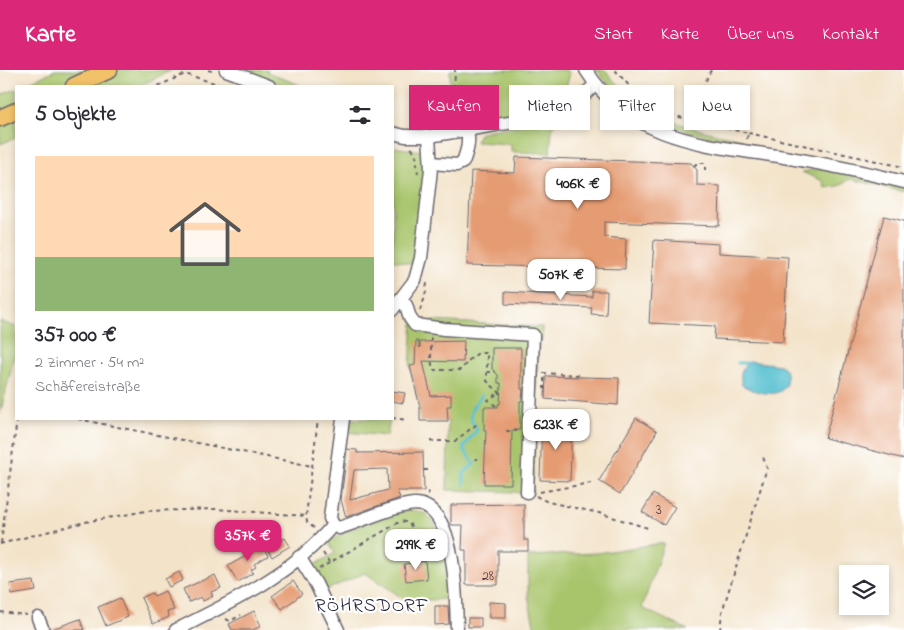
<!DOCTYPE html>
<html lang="de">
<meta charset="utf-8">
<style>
:root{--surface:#fff;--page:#f2f2f3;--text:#2b2b33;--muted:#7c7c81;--line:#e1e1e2;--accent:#db2777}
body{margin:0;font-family:"Indie Flower",sans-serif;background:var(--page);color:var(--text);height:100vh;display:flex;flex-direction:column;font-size:19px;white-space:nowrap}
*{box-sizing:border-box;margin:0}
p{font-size:16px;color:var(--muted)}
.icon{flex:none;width:28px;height:28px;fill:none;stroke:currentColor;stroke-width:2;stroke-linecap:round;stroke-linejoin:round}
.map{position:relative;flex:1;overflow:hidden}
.details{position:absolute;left:15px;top:15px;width:379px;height:335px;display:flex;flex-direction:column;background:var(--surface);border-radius:0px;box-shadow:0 2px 8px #0003}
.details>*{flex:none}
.top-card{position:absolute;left:409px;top:15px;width:420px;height:45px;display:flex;gap:10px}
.buttons{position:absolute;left:839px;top:495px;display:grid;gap:10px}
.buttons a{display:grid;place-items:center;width:50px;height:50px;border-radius:0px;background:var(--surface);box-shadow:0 2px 8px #0003;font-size:25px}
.price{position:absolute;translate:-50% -42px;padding:0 11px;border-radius:10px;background:#fff;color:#222;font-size:16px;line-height:32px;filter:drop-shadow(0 1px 2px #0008)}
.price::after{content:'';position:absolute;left:50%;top:30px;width:15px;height:11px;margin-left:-8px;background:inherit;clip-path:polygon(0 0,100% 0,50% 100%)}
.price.selected{background:var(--accent);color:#fff}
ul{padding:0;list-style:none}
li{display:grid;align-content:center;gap:10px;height:265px;padding:0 20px}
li+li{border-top:1px solid var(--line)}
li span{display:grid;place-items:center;height:155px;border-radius:0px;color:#555}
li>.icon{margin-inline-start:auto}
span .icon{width:90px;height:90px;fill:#fffc;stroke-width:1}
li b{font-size:21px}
h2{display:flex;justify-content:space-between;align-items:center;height:60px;padding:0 20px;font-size:21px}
.pill{padding:0 18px;border-radius:0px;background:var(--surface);box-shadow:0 2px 8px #0003;font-size:18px;line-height:45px}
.pill.selected{background:var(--accent);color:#fff}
header{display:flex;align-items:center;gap:30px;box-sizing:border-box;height:70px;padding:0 25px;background:var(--accent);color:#fff}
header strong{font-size:24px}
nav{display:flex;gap:28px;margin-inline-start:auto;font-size:18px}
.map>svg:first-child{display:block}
.green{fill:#a9c56c;stroke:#667454}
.water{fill:#54bfd0;stroke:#3b7086}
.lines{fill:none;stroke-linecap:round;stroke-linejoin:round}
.stream{stroke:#54bfd0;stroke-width:3}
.building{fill:#e59c73;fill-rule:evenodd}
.minor-casing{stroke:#6b666d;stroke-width:15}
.major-casing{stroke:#6b666d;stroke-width:19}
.path{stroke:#6b666d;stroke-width:2;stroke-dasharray:4 4;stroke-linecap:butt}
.minor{stroke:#fff;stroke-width:12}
.major{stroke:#f2c26a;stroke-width:16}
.labels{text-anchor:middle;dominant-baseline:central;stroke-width:4.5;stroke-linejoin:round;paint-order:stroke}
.number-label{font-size:14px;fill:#534049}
.quarter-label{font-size:19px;letter-spacing:1px;fill:#22223b;stroke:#fff}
</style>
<header>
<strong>Karte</strong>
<nav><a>Start</a><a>Karte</a><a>Über uns</a><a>Kontakt</a></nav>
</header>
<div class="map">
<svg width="904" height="560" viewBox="0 0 904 560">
<rect width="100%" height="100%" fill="#fff"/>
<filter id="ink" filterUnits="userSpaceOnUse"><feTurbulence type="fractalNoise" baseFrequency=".02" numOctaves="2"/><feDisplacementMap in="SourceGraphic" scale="10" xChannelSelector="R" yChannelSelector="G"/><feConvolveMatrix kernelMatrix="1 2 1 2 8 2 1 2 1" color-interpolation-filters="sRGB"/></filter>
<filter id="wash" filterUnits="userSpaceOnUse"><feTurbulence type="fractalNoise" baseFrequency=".0096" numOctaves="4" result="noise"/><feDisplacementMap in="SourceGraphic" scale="20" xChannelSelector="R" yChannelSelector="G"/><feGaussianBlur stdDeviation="1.12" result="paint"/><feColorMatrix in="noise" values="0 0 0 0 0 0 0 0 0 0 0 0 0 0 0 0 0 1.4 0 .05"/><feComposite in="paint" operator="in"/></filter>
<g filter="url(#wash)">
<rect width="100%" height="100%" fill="#f3e3c9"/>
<g class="green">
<polygon points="55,0 172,0 139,16 22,16"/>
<polygon points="244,0 268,0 267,2 302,16 285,16"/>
<path d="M450 0H567L570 4 561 31C532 47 498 48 466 53L457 51 458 11 450 24Z"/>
<path d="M597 0H606C610 8 617 13 624 20 658 53 697 60 742 69V72C733 72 724 69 715 68 669 59 625 39 597 0Z"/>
<polygon points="16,19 16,68 0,74 0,25"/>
<polygon points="556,49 552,60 550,83 511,82 511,74 476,72 478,65 486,61"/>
<polygon points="393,77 423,81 424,99 412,194 393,190"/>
<polygon points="823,98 904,117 904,122 851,109 838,116 825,118 823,111 802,102"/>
<polygon points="413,250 542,257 542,271 538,273 532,425 513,422 447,420 448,351 420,351 420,337 410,296"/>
<polygon points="0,251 16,257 16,280 0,344"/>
<polygon points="349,349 390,349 387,366 346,362"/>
<path d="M412 440C419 441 425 443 430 448 444 461 450 510 449 529L407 531 365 503 326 520 313 496 335 483 328 472C351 458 386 443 412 440Z"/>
<polygon points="664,473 642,538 688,560 535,560 528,526 528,486 597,483"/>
</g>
<path class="water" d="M750 291 780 295 785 299C794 331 761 326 742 315 739 304 741 298 750 291Z"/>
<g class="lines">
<g class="stream">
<polyline points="738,293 747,293"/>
<path d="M464 414V403L474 394 463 378 477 360C475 356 472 353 471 349 468 340 477 332 482 325"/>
</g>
</g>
<g id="blocks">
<g class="building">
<polygon points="516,87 691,93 697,100 697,115 720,116 719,156 604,152 604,167 626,169 625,199 467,195 471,101 515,103"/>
<polygon points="884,146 904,151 904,389 825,368"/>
<polygon points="654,170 719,174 719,183 788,187 783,272 714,269 715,256 649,253"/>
<polygon points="592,221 607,221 606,245 591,244 592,238 505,234 505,222 592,227"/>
<polygon points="416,271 418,271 420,278 420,272 464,271 463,292 423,291 431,326 451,325 451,336 447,336 448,351 420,351 420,337 410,296 415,295"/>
<polygon points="492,278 521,278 521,319 523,319 522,331 520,331 520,360 512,360 511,414 484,414 486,360 484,360 484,337 498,337 498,334 500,334 501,313 498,313 498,305 492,299"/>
<polygon points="546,306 619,308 618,335 545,329"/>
<polygon points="392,321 405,323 403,333 392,331"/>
<polygon points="636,348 657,361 620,424 599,411"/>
<polygon points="542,351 572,352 570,411 540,410"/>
<path d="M347 379 357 380V383L423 382 424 421H397L400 428 346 447 341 430ZM387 399 388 420 350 430 354 400Z"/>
<polygon points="653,424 675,437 664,455 642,442"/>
<polygon points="524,434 524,470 528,470 528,481 498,481 498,515 466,515 466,480 462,480 463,455 451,455 451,435"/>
<polygon points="285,468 290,476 272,487 267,479"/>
<polygon points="259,470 268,486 254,494 256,497 251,500 253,503 238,512 228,496 253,482 249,476"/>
<polygon points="425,491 427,509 406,511 404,494"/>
<polygon points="179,502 183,510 169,517 165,509"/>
<polygon points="215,505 221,518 211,522 213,526 203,531 201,527 189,532 183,519"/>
<polygon points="34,511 36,521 11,525 10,514"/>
<polygon points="293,511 302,524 282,539 272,526"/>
<polygon points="165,521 174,540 167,542 169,547 153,554 141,528 152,523 154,526"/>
<polygon points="120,528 128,547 106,556 98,537"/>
<polygon points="489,532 506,533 506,548 489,548"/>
<polygon points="435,536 448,536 449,554 435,555"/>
<polygon points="254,541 261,556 253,560 232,560 229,554"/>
<rect x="468" y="548" width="13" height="9"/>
<polygon points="80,549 84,560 53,560 52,559"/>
</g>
</g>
</g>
<g filter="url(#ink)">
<use href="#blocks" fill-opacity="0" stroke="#6b666d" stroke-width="1"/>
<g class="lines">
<g class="minor-casing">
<g id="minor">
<polyline points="226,0 269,16"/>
<path d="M586 0C631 72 709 75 784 87 825 94 864 102 904 112"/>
<polyline points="392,63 405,66 429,66 551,46 571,37 595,15"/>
<path d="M431 93 457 95 463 92C467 81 470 72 467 60"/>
<polyline points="399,231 406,235 410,248 415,255 444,259 533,265 527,422"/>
<polyline points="392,240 415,210 421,188 431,99 429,66"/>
<path d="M333 455 339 458C360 452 397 434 416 434 457 436 456 531 457 560"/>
<polyline points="333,455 330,448 343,349"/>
<polyline points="299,487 316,514 338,560"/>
<polyline points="38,548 43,560"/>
<path d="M176 560C232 532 291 505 333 455"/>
</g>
</g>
<g class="major-casing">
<g id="major">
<polyline points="74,16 109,0"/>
<polyline points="0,48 16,41"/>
</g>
</g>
<g class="path">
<polyline points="208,0 215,2"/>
<polyline points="615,0 634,21 673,45 686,49"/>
<polyline points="711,0 687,50 748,63 747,69"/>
<polyline points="158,16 185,4 224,16"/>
<polyline points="453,50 455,0"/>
<polyline points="748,63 904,97"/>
<path d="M411 78C419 85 416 95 418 103"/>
<polyline points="694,96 697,93 705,93 705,100"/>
<polyline points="420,240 425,227 427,213"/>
<polyline points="431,268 431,289 433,300 461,300 468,291 478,283 487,283 487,311 501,324"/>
<polyline points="487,302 495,302"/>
<polyline points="546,318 544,318 544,303 579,305"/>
<polyline points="496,336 488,330 497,324"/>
<polyline points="392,348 408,350"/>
<polyline points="78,349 312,396"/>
<polyline points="507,360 507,361 517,361"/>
<polyline points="430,371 455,371 477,354"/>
<polyline points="475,389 478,389"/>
<polyline points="424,400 430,400"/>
<polyline points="540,422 591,413"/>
<polyline points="427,425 431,419"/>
<polyline points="536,426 548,432 599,443 651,459"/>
<polyline points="314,458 307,452 306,446 318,349"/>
<polyline points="1,473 17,349"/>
<polyline points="0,474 85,452 146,441 216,439 306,446"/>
<polyline points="323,483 329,492"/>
<polyline points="319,499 401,451 409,453 411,456 414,487"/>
<polyline points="0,542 27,545"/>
<polyline points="226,549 230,551 241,545"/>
<polyline points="720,560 722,542 767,398 763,387"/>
</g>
<use href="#minor" class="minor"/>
<use href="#major" class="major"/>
</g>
</g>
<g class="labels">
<g class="number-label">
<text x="659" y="440">3</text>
<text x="488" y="506">28</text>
</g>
<g class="quarter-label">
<text x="372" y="536">RÖHRSDORF</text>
</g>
</g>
</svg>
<div class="buttons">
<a><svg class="icon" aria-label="layers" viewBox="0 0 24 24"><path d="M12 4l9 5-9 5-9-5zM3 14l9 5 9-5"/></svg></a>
</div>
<b class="price" style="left:578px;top:140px">406K €</b>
<b class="price" style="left:561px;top:231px">507K €</b>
<b class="price" style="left:556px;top:381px">623K €</b>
<b class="price selected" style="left:248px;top:492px">357K €</b>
<b class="price" style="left:416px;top:501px">299K €</b>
<div class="top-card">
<a class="pill selected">Kaufen</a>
<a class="pill">Mieten</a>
<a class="pill">Filter</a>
<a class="pill">Neu</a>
</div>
<section class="details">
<h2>5 Objekte<svg class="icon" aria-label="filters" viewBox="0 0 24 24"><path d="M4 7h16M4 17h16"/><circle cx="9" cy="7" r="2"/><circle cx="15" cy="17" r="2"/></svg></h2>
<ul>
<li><span style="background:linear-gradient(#ffd9b3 65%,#8fb573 0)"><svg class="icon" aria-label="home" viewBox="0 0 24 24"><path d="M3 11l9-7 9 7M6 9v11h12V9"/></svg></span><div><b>357 000 €</b><p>2 Zimmer · 54 m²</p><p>Schäfereistraße</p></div></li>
</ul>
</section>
</div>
